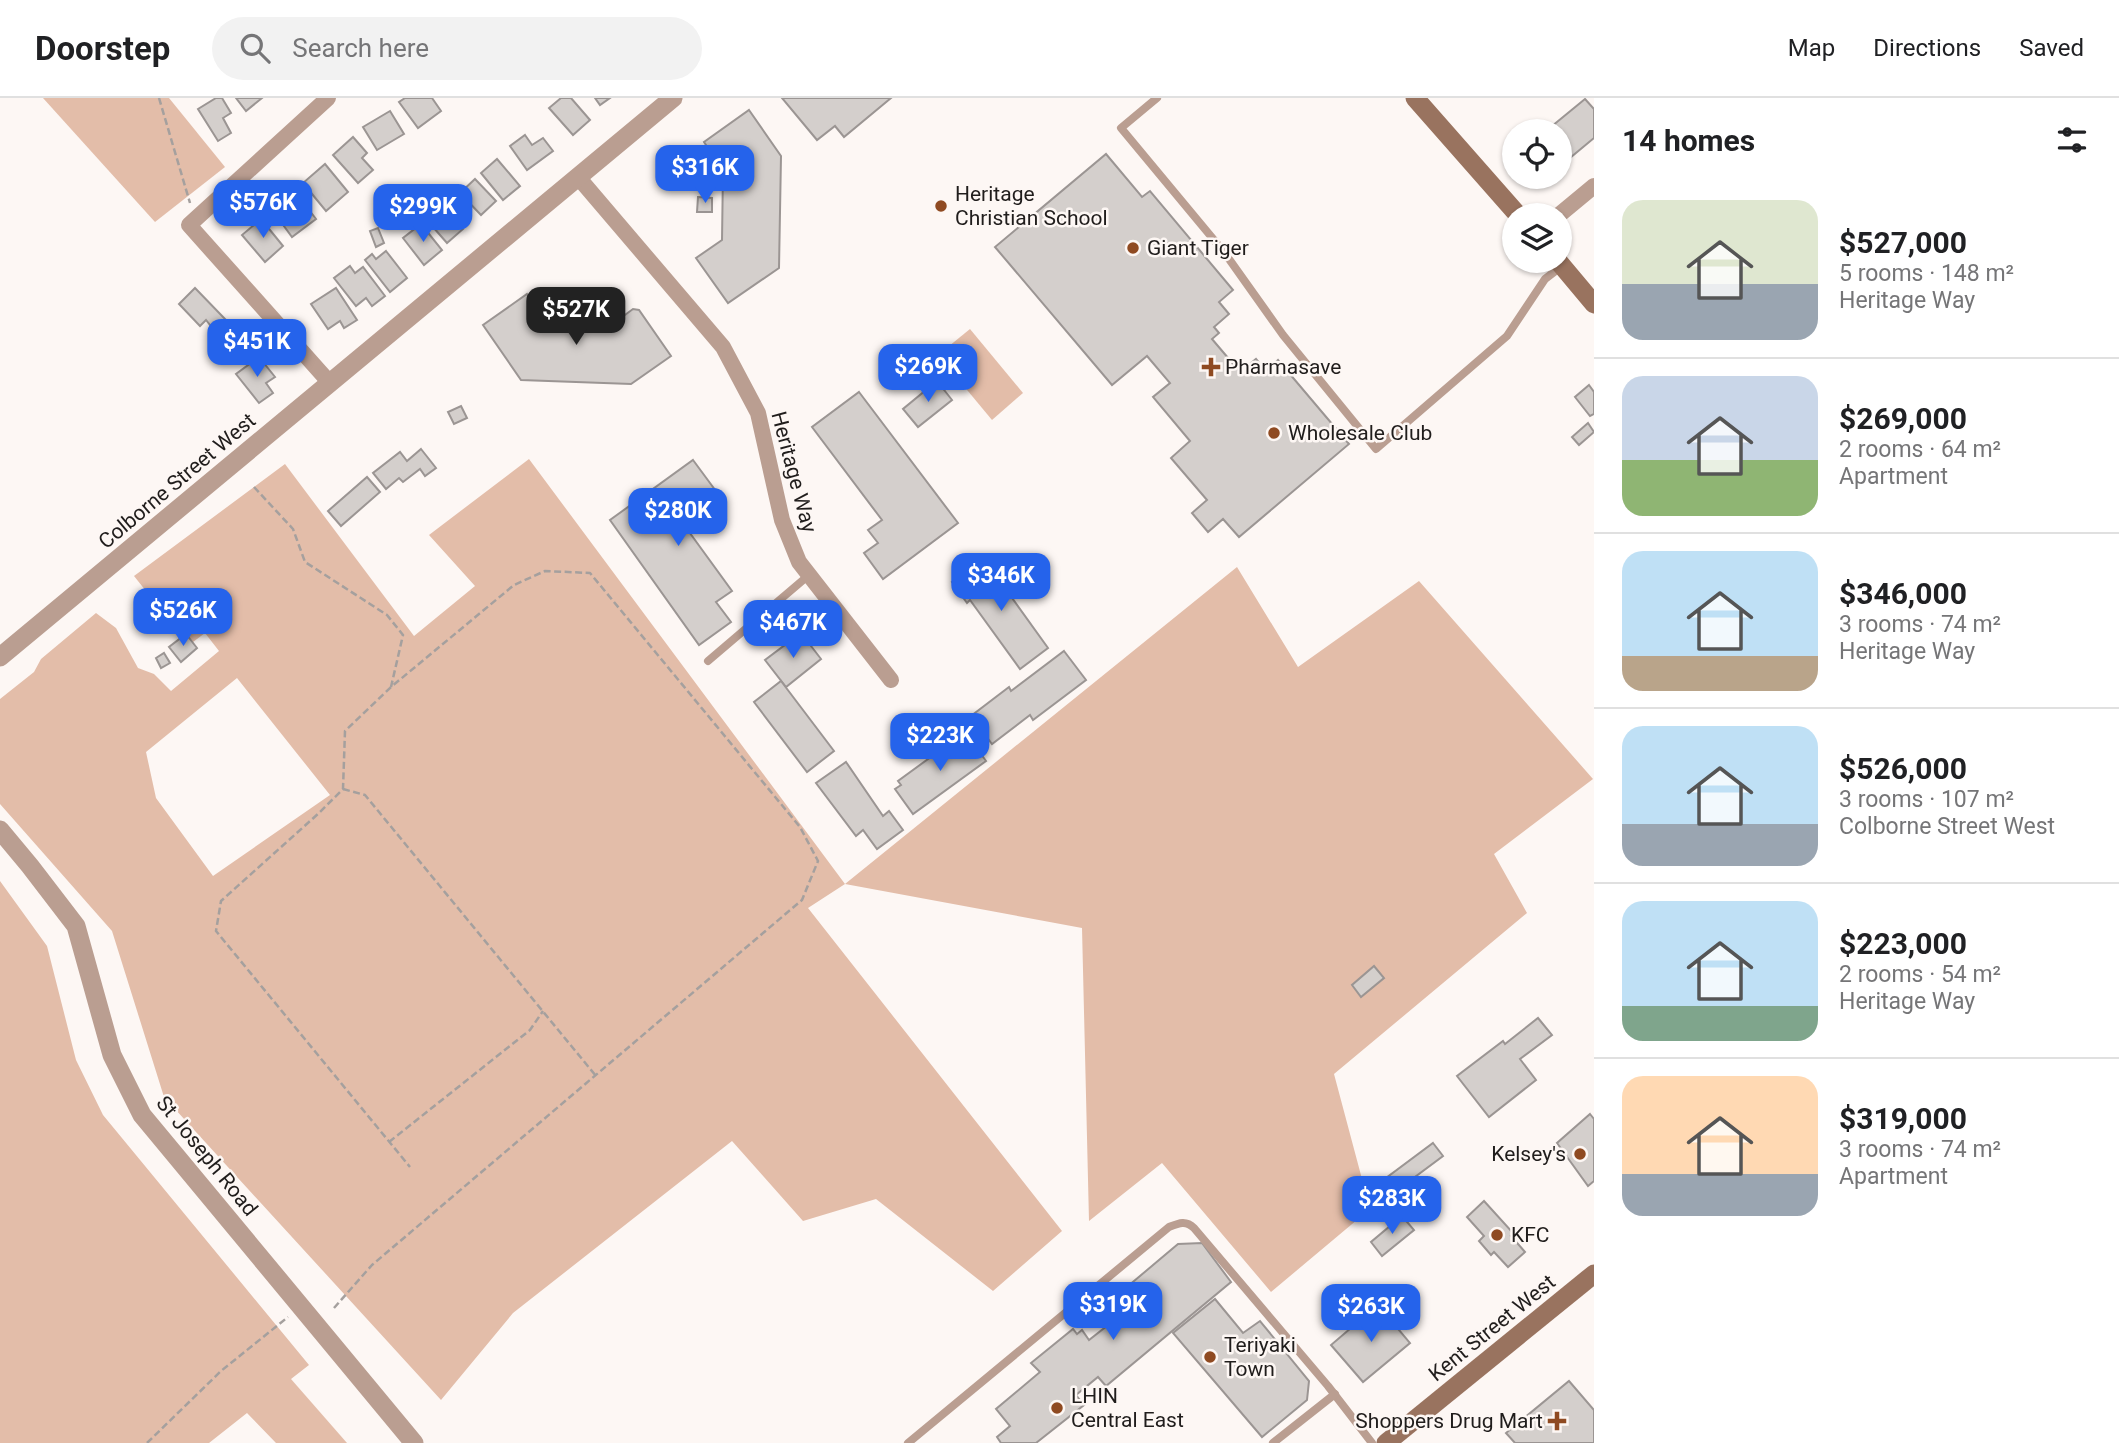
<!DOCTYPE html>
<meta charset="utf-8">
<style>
:root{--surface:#fff;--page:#f2f2f2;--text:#202124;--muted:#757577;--line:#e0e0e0;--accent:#2563eb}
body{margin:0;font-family:Roboto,sans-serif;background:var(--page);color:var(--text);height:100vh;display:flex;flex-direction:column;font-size:26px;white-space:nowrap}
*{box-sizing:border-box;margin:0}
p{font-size:23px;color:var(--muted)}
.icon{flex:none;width:38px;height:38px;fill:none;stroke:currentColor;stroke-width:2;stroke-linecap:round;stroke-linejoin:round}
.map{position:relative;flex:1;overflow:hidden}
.panel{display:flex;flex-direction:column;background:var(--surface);width:525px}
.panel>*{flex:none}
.controls{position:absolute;left:1502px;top:21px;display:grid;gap:14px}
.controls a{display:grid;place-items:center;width:70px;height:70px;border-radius:50%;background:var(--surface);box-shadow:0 2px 5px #0004;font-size:35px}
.price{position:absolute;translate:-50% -60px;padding:0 16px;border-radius:14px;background:var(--accent);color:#fff;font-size:23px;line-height:46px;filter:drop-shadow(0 2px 4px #0008)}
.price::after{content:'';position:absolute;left:50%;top:42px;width:21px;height:16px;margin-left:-10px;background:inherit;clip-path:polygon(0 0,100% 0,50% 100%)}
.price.active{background:#222;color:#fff}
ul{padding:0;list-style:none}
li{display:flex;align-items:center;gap:21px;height:175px;padding:0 28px}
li+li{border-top:2px solid var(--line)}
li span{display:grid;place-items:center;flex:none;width:196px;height:140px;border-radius:21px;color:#555}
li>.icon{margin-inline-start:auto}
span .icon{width:84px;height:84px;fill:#fffc;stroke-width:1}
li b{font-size:30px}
h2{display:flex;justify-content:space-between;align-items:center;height:84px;padding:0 28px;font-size:30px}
header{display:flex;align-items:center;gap:42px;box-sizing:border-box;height:98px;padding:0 35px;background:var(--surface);border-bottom:2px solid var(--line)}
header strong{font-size:33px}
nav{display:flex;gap:38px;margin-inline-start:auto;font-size:24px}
.search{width:490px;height:63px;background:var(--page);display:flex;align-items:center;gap:18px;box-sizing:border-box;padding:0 24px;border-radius:38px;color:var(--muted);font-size:26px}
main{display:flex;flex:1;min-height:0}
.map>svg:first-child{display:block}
.green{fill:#e3bda9;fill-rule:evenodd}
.building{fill:#d4cfcc;stroke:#9b9593;stroke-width:2}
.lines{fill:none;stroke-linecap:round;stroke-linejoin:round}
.path{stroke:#a5a09e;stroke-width:2.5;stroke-dasharray:7 3.5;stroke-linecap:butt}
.service{stroke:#ba9e91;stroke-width:8}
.minor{stroke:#ba9e91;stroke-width:16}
.tertiary{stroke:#ba9e91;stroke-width:19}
.secondary{stroke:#99735f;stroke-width:19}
.poi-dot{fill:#8f4a21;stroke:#fdf7f4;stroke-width:2.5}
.labels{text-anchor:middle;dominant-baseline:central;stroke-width:5;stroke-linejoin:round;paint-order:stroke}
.poi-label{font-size:21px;fill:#201d1c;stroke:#fdf7f4;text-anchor:start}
.street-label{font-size:21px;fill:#201d1c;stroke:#fdf7f4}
</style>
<header>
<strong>Doorstep</strong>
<div class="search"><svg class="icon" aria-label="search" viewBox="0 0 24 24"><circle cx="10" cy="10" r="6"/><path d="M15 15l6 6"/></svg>Search here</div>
<nav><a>Map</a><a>Directions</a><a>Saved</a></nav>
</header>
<main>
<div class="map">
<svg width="1594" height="1345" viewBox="0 0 1594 1345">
<rect width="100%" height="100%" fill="#fdf7f4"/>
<g class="green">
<polygon points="43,0 169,0 225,69 155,124"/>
<polygon points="970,231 1023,295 992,322 938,257"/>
<path d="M529 361 845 786 1237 469 1298 569 1419 483 1593 681 1494 756 1527 815 1334 976 1370 1111 1271 1194 1162 1065 1089 1123 1082 830 845 786 808 810 1062 1133 993 1193 876 1101 803 1123 732 1043 513 1215 441 1302 164 999 112 833 0 706V601L34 574 41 561 96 515 116 530 138 570 154 576 171 593 219 553 205 535 189 547 134 478 285 366 414 538 475 488 429 437ZM237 580 330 697 213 778 156 700 146 654Z"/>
<polygon points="0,783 47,848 76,962 103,1017 309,1267 291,1281 347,1345 276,1345 247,1315 209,1345 0,1345"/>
</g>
<g class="building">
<polygon points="216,0 222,0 231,15 223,20 231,35 218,43 198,11"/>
<polygon points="236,0 262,0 246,13"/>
<polygon points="405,0 432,0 441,13 418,30 399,4"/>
<polygon points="561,0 571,0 590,22 573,37 549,10"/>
<polygon points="595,0 610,0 600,7"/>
<polygon points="782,0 891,0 844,39 835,28 817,42"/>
<polygon points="1585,1 1594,11 1594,40 1559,69 1559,33 1546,33"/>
<polygon points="749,12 781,58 779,170 728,205 696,160 722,142 723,72 704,44"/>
<polygon points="390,13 404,36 377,52 363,29"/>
<polygon points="525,37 532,47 543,40 553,53 527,72 510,48"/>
<polygon points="353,39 367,55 362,60 373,72 358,85 333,57"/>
<polygon points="1106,56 1142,99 1150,93 1233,192 1219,204 1229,216 1214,229 1219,235 1212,241 1240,274 1256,261 1266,273 1278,262 1349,346 1239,439 1223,421 1208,434 1192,415 1207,402 1171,360 1190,343 1153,299 1170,285 1147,258 1112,287 995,149"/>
<polygon points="497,61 520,88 503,102 481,75"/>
<polygon points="325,66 348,94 326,113 303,85"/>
<polygon points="475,81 496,103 481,117 460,95"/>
<polygon points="297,96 316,121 292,139 270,109 281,100 285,106"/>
<polygon points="698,99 712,100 712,114 697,114"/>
<polygon points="442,107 463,131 447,145 426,121"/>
<polygon points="261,121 283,148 265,164 242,137"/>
<polygon points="421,126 442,152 424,167 403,140"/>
<polygon points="378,130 384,145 376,149 370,133"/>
<polygon points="386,153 407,180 390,194 365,162 372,156 376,161"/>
<polygon points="350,168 355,175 363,169 385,198 372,208 366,200 356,208 334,180"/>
<polygon points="195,190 225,221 214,232 206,222 200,228 179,206"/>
<polygon points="336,190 357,222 344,230 340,223 328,231 311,206"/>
<polygon points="527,196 547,225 610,228 633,211 639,212 671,258 631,286 521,282 483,227"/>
<polygon points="259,259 275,279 266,285 273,295 259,305 236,276"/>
<polygon points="937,283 952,302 918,329 903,311"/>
<polygon points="1589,287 1594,294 1594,316 1590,318 1575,299"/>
<polygon points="859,294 958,425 883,481 864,455 878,445 868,432 882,422 812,329"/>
<polygon points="461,308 467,320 454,326 448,314"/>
<polygon points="1588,325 1594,334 1579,347 1572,339"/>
<polygon points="421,351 436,370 425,378 420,371 403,384 399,380 386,391 373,375 400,354 407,363"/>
<polygon points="693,362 724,404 687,431 732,493 716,504 731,524 699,547 610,422"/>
<polygon points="367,379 380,394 341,428 328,413"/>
<polygon points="984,461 1048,550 1020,571 970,502 967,505 952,484"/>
<polygon points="801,535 821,561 786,589 765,562"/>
<polygon points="186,536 197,550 181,564 169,549"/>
<polygon points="1064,553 1086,582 1033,622 1030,617 992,646 971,618 1009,589 1011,593"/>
<polygon points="164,555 170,565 161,570 156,560"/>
<polygon points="781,583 834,653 807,674 754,604"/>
<polygon points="965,634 986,663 913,716 895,691 901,687 898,683"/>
<polygon points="846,664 883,718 889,713 903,732 877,751 863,732 856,738 816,685"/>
<polygon points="1374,868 1384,880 1361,899 1352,887"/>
<polygon points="1538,920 1552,937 1520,961 1536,982 1489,1019 1457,978 1503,943 1505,946"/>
<polygon points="1590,1016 1594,1021 1594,1083 1588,1088 1557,1045"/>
<polygon points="1433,1045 1443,1058 1388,1099 1378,1086"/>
<polygon points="1484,1103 1514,1136 1511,1138 1525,1154 1508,1169 1494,1154 1491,1157 1479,1143 1484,1138 1467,1119"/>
<polygon points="1402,1118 1414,1132 1382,1158 1371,1144"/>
<polygon points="1202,1145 1231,1184 1106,1288 1098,1279 1076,1297 1084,1307 1036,1345 1001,1345 997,1339 1010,1328 996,1311 1040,1274 1031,1265 1073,1231 1077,1236 1082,1232 1089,1242 1131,1209 1121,1194 1178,1146"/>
<polygon points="1215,1201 1243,1235 1260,1223 1309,1283 1307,1302 1262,1339 1173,1235"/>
<polygon points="1378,1207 1410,1245 1363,1284 1331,1247"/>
<polygon points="1569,1283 1594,1312 1594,1345 1515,1345 1506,1335"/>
</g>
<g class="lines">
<g class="path">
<polyline points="159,0 190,105"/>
<polyline points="254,389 293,431 305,464 387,517 403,537 391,589"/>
<polyline points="343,691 365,697 596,978"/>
<polyline points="389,1044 530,932 543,913"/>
<polyline points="334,1210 372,1167 802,802 818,763 800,729 590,475 545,473 514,487 391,589 345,633 343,691 319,715 221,803 216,833 410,1069"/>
<polyline points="147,1345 221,1273 288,1219"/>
</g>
<g class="service">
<polyline points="1157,0 1121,30 1224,154 1283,237 1376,351 1507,238 1545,181 1562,168"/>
<polyline points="708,563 809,477"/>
<path d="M908 1345 1169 1129C1179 1125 1186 1122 1194 1130L1328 1288 1372 1345"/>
<polyline points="1273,1345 1335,1296"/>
</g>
<g class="minor">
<polyline points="328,0 189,127 330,285"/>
<polyline points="578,79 723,249 758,315 782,422 799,464 891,582"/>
<polyline points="1559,117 1594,88"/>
</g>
<g class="tertiary">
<polyline points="0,559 673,0"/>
<polyline points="0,732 30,768 76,828 112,957 142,1017 414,1345"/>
</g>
<g class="secondary">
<polyline points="1415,0 1518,117"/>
<polyline points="1558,163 1594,206"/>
<polyline points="1386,1345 1594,1176"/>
</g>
</g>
<g class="poi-dot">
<circle cx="941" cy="108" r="7"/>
<circle cx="1133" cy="150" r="7"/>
<path d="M1207.5 258.5h7v7h7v7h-7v7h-7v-7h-7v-7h7z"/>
<circle cx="1274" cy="335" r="7"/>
<circle cx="1580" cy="1056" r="7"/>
<circle cx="1497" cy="1137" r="7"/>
<circle cx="1210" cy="1259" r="7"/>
<circle cx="1057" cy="1310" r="7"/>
<path d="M1553.5 1312.5h7v7h7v7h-7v7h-7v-7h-7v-7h7z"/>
</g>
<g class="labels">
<g class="poi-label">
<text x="955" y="96">Heritage<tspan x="955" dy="24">Christian School</tspan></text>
<text x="1147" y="150">Giant Tiger</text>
<text x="1225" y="269">Pharmasave</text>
<text x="1288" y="335">Wholesale Club</text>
<text x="1566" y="1056" text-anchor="end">Kelsey's</text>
<text x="1511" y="1137">KFC</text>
<text x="1224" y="1247">Teriyaki<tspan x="1224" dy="24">Town</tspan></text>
<text x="1071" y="1298">LHIN<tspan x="1071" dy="24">Central East</tspan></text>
<text x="1543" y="1323" text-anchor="end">Shoppers Drug Mart</text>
</g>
<g class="street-label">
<text transform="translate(794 374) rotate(75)">Heritage Way</text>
<text transform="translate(177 383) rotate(-40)">Colborne Street West</text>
<text transform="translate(207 1058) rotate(51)">St Joseph Road</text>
<text transform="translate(1492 1230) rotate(-39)">Kent Street West</text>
</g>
</g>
</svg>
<div class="controls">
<a><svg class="icon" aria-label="locate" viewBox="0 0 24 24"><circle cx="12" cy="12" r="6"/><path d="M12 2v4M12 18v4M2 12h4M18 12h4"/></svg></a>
<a><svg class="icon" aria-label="layers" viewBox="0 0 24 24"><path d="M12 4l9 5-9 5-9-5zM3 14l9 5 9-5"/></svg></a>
</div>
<b class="price" style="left:705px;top:107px">$316K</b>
<b class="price" style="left:263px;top:142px">$576K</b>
<b class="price" style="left:423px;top:146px">$299K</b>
<b class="price active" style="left:576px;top:249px">$527K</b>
<b class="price" style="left:257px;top:281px">$451K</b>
<b class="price" style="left:928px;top:306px">$269K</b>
<b class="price" style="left:678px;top:450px">$280K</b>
<b class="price" style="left:1001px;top:515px">$346K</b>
<b class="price" style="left:183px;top:550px">$526K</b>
<b class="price" style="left:793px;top:562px">$467K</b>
<b class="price" style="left:940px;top:675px">$223K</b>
<b class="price" style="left:1392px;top:1138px">$283K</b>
<b class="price" style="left:1113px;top:1244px">$319K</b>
<b class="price" style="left:1371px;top:1246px">$263K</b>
</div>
<section class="panel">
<h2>14 homes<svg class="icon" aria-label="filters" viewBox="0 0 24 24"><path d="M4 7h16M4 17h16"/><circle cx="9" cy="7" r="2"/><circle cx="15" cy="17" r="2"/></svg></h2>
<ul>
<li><span style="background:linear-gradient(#dfe7d0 60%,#9aa5b1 0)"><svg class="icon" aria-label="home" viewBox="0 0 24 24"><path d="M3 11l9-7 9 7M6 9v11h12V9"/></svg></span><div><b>$527,000</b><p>5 rooms · 148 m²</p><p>Heritage Way</p></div></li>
<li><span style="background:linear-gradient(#c9d6e8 60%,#8fb573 0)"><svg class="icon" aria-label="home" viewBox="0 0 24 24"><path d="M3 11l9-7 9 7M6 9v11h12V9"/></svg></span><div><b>$269,000</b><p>2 rooms · 64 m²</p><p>Apartment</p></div></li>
<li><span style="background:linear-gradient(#bfe0f5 75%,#b9a48a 0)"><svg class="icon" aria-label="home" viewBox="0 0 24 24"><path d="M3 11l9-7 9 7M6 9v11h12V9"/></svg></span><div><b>$346,000</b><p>3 rooms · 74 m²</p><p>Heritage Way</p></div></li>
<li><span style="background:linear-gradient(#bfe0f5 70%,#9aa5b1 0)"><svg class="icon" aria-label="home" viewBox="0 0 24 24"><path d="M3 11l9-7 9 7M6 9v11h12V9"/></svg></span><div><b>$526,000</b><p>3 rooms · 107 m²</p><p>Colborne Street West</p></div></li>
<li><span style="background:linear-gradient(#bfe0f5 75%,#7fa58c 0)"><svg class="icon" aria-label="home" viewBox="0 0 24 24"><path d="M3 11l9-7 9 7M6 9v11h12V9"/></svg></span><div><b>$223,000</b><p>2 rooms · 54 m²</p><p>Heritage Way</p></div></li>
<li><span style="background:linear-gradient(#ffd9b3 70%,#9aa5b1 0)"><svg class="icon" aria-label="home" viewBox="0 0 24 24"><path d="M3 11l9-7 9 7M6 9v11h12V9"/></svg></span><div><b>$319,000</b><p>3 rooms · 74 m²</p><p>Apartment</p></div></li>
</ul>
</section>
</main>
